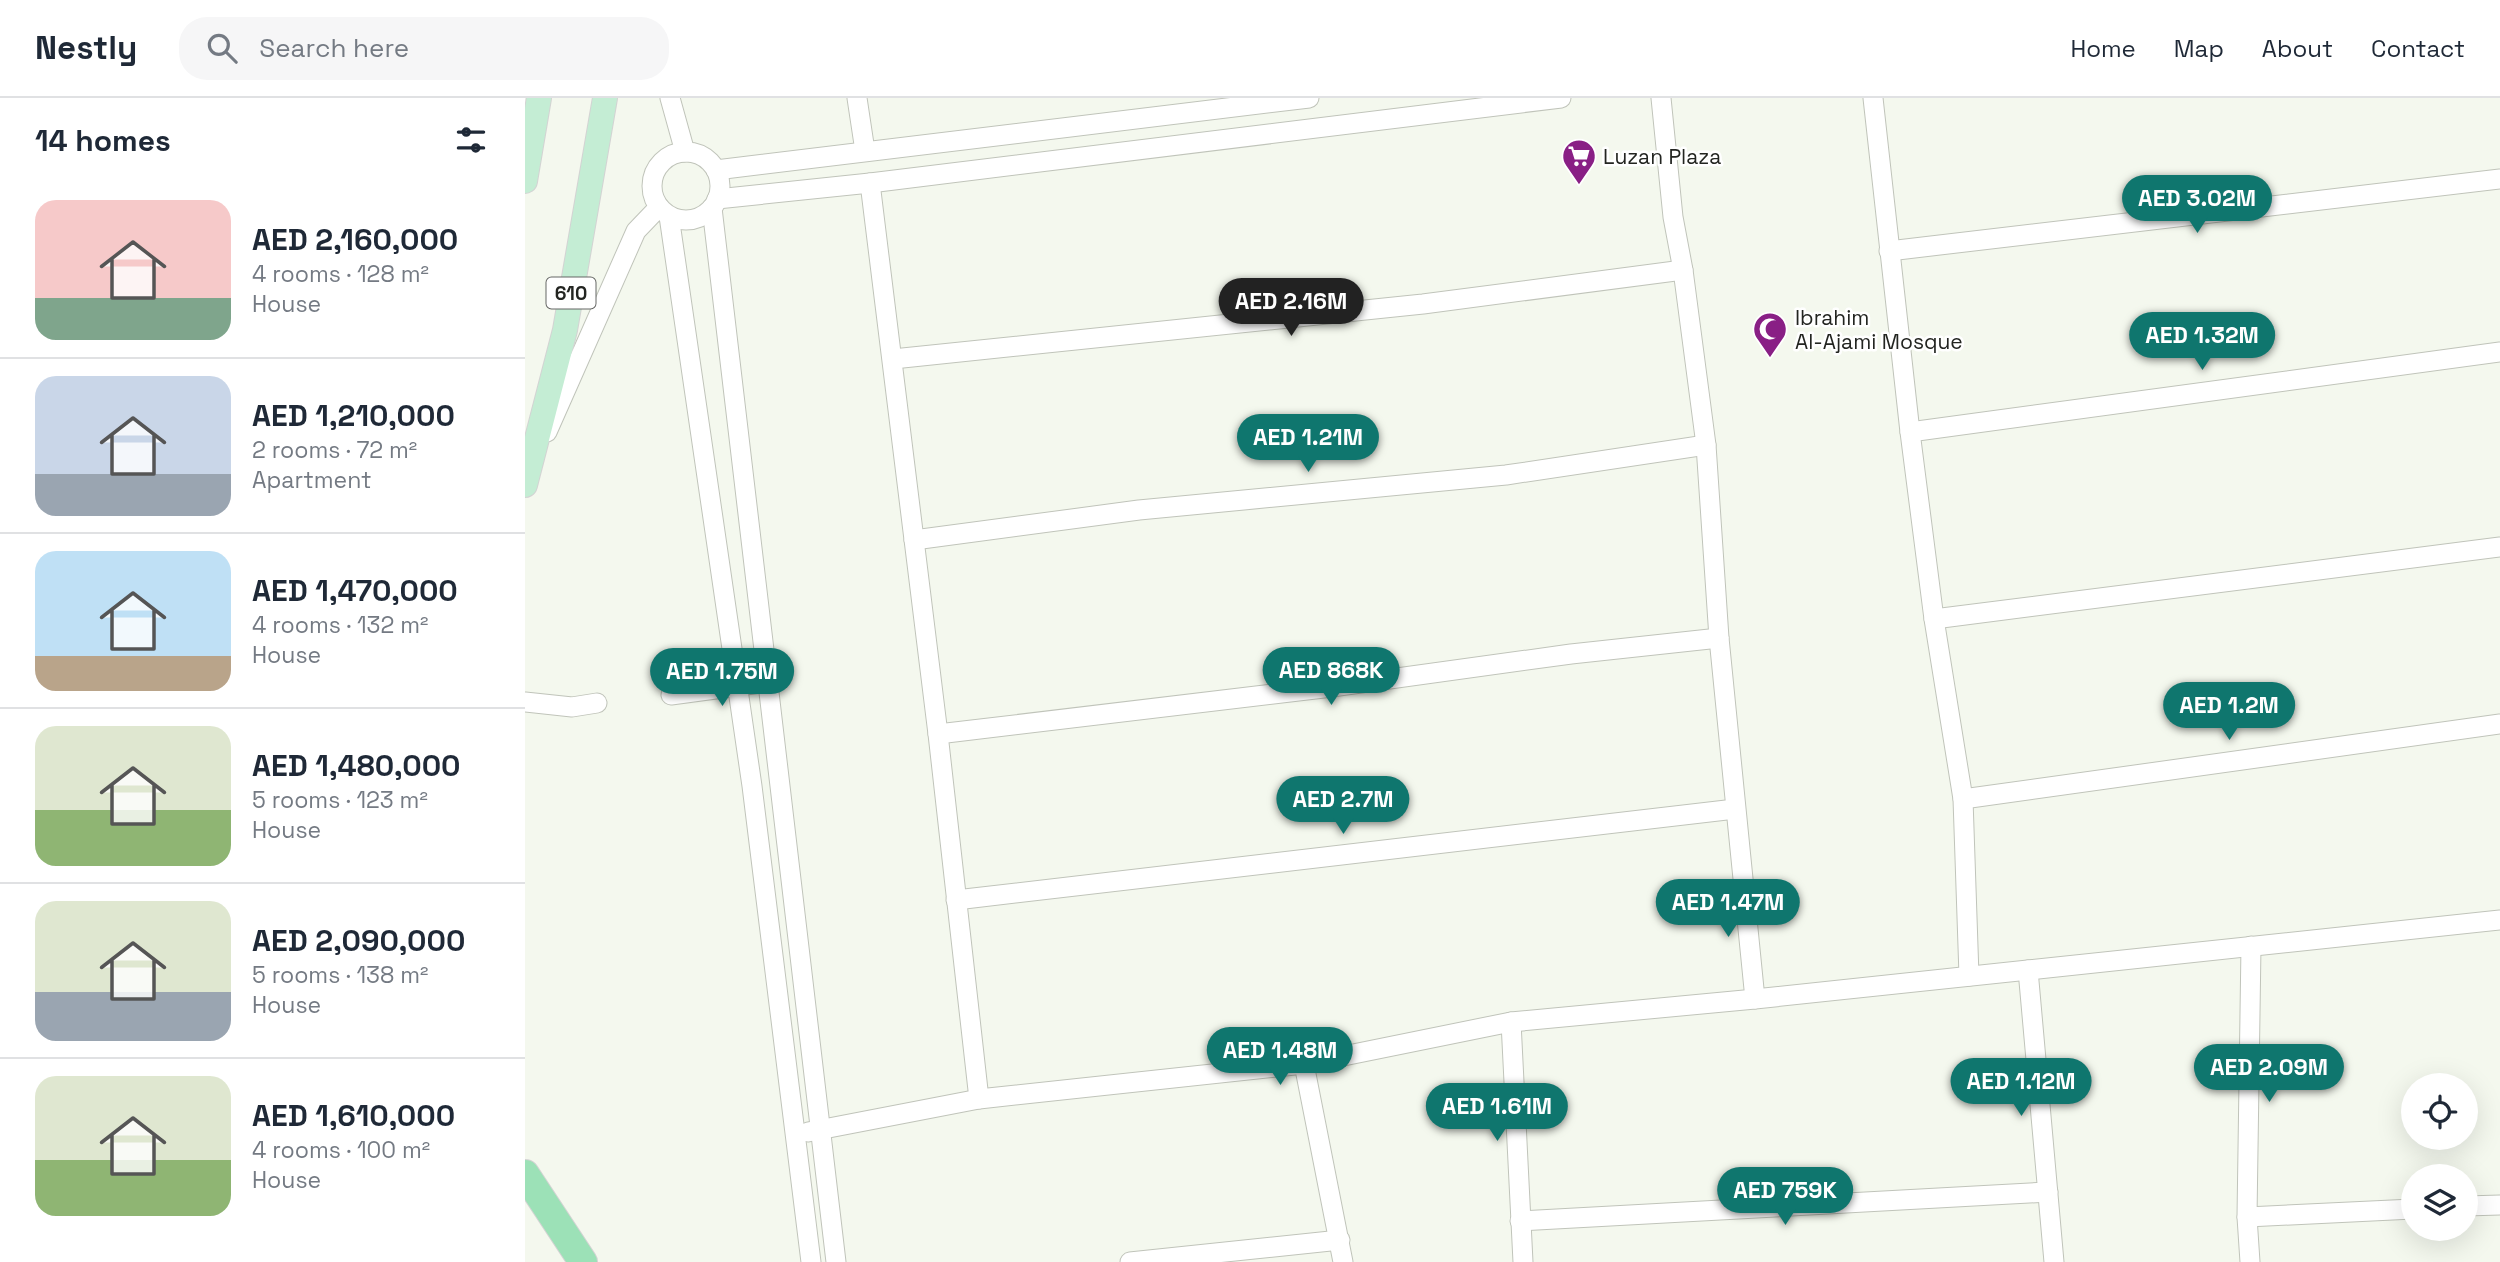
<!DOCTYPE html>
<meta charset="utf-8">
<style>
:root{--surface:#fff;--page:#f6f6f7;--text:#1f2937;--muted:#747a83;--line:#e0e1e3;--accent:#0f766e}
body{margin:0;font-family:"Space Grotesk",sans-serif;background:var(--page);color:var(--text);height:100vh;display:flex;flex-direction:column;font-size:26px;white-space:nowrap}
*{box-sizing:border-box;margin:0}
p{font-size:23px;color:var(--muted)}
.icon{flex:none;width:38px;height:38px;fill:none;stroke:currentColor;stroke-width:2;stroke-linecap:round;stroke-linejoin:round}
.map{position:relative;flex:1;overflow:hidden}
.drawer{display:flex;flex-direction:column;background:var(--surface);width:525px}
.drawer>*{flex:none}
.tools{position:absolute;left:1876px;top:975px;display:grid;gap:14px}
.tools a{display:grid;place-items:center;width:77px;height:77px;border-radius:50%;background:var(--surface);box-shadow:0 7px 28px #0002;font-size:35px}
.price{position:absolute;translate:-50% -60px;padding:0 16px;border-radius:24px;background:var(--accent);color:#fff;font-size:23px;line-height:46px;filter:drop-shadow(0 2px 4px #0008)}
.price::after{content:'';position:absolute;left:50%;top:42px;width:21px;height:16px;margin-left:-10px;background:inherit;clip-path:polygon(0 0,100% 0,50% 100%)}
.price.on{background:#222;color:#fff}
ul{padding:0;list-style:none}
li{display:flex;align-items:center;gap:21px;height:175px;padding:0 35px}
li+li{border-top:2px solid var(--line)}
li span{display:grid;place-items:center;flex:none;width:196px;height:140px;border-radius:21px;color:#555}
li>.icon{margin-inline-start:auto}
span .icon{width:84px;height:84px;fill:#fffc;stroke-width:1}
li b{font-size:30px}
h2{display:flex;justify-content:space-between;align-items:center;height:84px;padding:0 35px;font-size:30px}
header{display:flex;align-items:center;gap:42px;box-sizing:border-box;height:98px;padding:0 35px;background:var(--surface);border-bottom:2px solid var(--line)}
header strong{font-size:33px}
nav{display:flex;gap:38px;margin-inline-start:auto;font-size:24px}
.search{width:490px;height:63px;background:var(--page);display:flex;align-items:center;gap:18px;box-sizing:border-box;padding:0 24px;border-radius:28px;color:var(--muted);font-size:26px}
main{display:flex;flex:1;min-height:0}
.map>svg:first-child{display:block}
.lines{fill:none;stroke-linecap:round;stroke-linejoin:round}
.minor-casing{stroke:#c0c4ba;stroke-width:21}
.major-casing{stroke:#d3d3d3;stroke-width:26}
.highway-casing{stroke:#d3d3d3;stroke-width:30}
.minor{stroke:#fff;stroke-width:19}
.major{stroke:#c4edd4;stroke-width:24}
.highway{stroke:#9ce1b7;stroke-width:28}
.labels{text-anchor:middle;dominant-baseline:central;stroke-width:5;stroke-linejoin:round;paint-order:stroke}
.shield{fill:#fff;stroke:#656664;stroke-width:2}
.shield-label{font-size:19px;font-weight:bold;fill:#232521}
.poi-label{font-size:21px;fill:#232521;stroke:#fff;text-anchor:start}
</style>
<header>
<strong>Nestly</strong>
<div class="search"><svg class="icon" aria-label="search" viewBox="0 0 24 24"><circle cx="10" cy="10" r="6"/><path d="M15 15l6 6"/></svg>Search here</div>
<nav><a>Home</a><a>Map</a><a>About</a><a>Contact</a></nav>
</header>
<main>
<section class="drawer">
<h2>14 homes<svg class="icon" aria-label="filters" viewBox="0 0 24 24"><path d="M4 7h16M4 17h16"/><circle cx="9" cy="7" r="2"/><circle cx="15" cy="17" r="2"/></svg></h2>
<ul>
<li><span style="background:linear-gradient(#f6c9c9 70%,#7fa58c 0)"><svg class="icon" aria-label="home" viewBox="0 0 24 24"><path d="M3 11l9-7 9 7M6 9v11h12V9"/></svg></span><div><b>AED 2,160,000</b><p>4 rooms · 128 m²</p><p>House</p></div></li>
<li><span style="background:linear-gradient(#c9d6e8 70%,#9aa5b1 0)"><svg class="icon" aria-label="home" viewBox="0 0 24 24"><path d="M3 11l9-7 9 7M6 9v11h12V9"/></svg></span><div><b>AED 1,210,000</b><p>2 rooms · 72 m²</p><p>Apartment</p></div></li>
<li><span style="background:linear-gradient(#bfe0f5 75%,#b9a48a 0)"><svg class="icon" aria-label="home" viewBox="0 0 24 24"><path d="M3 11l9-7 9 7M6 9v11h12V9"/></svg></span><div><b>AED 1,470,000</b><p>4 rooms · 132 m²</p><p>House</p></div></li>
<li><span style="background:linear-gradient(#dfe7d0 60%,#8fb573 0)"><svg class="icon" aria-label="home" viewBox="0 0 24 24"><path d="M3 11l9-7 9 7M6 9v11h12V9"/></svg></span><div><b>AED 1,480,000</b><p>5 rooms · 123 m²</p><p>House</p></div></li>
<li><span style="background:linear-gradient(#dfe7d0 65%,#9aa5b1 0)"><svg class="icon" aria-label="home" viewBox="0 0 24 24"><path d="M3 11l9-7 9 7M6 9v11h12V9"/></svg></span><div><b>AED 2,090,000</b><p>5 rooms · 138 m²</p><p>House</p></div></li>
<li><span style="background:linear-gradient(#dfe7d0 60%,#8fb573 0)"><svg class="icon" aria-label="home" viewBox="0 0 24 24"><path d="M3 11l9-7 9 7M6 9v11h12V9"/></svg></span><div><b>AED 1,610,000</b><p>4 rooms · 100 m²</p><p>House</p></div></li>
</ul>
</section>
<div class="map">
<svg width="1975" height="1164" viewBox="0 0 1975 1164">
<rect width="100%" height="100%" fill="#f4f8ee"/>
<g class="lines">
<g class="minor-casing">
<g id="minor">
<polyline points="145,0 160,54"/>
<polyline points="332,0 340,53"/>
<polyline points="1136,0 1148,119 1158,172 1181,347 1194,540 1230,901 1975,822"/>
<polyline points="1348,0 1385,334 1409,521 1438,701 1444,878"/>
<circle cx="161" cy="88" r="34"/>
<polyline points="191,72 784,0"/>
<polyline points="345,85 413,636 454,1001"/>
<polyline points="192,101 345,85 1036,0"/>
<polyline points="187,110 311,1164"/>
<polyline points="144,118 227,688 286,1164"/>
<polyline points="1364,153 1975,81"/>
<polyline points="368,261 898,206 1158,172"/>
<polyline points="22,334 111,133 134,109"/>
<polyline points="1385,334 1975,254"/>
<polyline points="389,442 614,412 981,377 1181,347"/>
<polyline points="1409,521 1975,449"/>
<polyline points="146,597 243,584"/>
<polyline points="0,604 47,609 72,605"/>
<polyline points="413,636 807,589 1046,556 1194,540"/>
<polyline points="1438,701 1975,626"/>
<polyline points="431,802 1210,711"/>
<polyline points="1503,872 1529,1164"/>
<polyline points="986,924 998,1164"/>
<polyline points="779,966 818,1164"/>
<polyline points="283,1034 454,1001 779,966 986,924 1230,901"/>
<polyline points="1941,1108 1975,1107"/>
<polyline points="1722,1119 1888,1111"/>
<polyline points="995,1123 1523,1094"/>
<polyline points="605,1164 815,1142"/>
<polyline points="1725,1164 1722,1119 1726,848"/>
</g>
</g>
<g class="major-casing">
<g id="major">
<polyline points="0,83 14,0"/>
<polyline points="0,387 40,232 80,0"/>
</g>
</g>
<g class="highway-casing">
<polyline id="highway" points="0,1076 58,1164"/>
</g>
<use href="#minor" class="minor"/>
<use href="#major" class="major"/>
<use href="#highway" class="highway"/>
</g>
<defs>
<g id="supermarket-pin" transform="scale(1.75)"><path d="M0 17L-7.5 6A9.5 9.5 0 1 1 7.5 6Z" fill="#891f85" stroke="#fff"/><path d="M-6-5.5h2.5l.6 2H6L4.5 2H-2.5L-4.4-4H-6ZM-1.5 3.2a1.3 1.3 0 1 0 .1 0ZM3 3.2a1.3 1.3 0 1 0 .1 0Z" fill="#fff"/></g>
<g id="mosque-pin" transform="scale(1.75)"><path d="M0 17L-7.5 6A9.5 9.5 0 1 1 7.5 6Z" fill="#891f85" stroke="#fff"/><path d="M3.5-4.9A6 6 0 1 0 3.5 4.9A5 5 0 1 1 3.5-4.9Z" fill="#fff"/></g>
</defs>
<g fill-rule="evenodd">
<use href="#supermarket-pin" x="1054" y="58"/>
<use href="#mosque-pin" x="1245" y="231"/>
</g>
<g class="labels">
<rect class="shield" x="21.5" y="179.5" width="49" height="31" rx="5"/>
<g class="shield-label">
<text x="46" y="195">610</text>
</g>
<g class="poi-label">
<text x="1078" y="58">Luzan Plaza</text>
<text x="1270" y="219">Ibrahim<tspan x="1270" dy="24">Al-Ajami Mosque</tspan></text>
</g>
</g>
</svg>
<div class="tools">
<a><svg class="icon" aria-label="locate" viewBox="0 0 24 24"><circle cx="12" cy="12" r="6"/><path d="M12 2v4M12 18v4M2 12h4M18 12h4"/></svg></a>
<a><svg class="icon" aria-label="layers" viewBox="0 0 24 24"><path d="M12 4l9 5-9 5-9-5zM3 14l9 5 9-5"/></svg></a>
</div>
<b class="price" style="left:1672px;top:137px">AED 3.02M</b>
<b class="price on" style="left:766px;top:240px">AED 2.16M</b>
<b class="price" style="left:1677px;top:274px">AED 1.32M</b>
<b class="price" style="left:783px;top:376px">AED 1.21M</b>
<b class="price" style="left:806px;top:609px">AED 868K</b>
<b class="price" style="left:197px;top:610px">AED 1.75M</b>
<b class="price" style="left:1704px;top:644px">AED 1.2M</b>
<b class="price" style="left:818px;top:738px">AED 2.7M</b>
<b class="price" style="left:1203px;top:841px">AED 1.47M</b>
<b class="price" style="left:755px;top:989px">AED 1.48M</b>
<b class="price" style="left:1744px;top:1006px">AED 2.09M</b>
<b class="price" style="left:1496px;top:1020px">AED 1.12M</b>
<b class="price" style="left:972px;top:1045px">AED 1.61M</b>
<b class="price" style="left:1260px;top:1129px">AED 759K</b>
</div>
</main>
